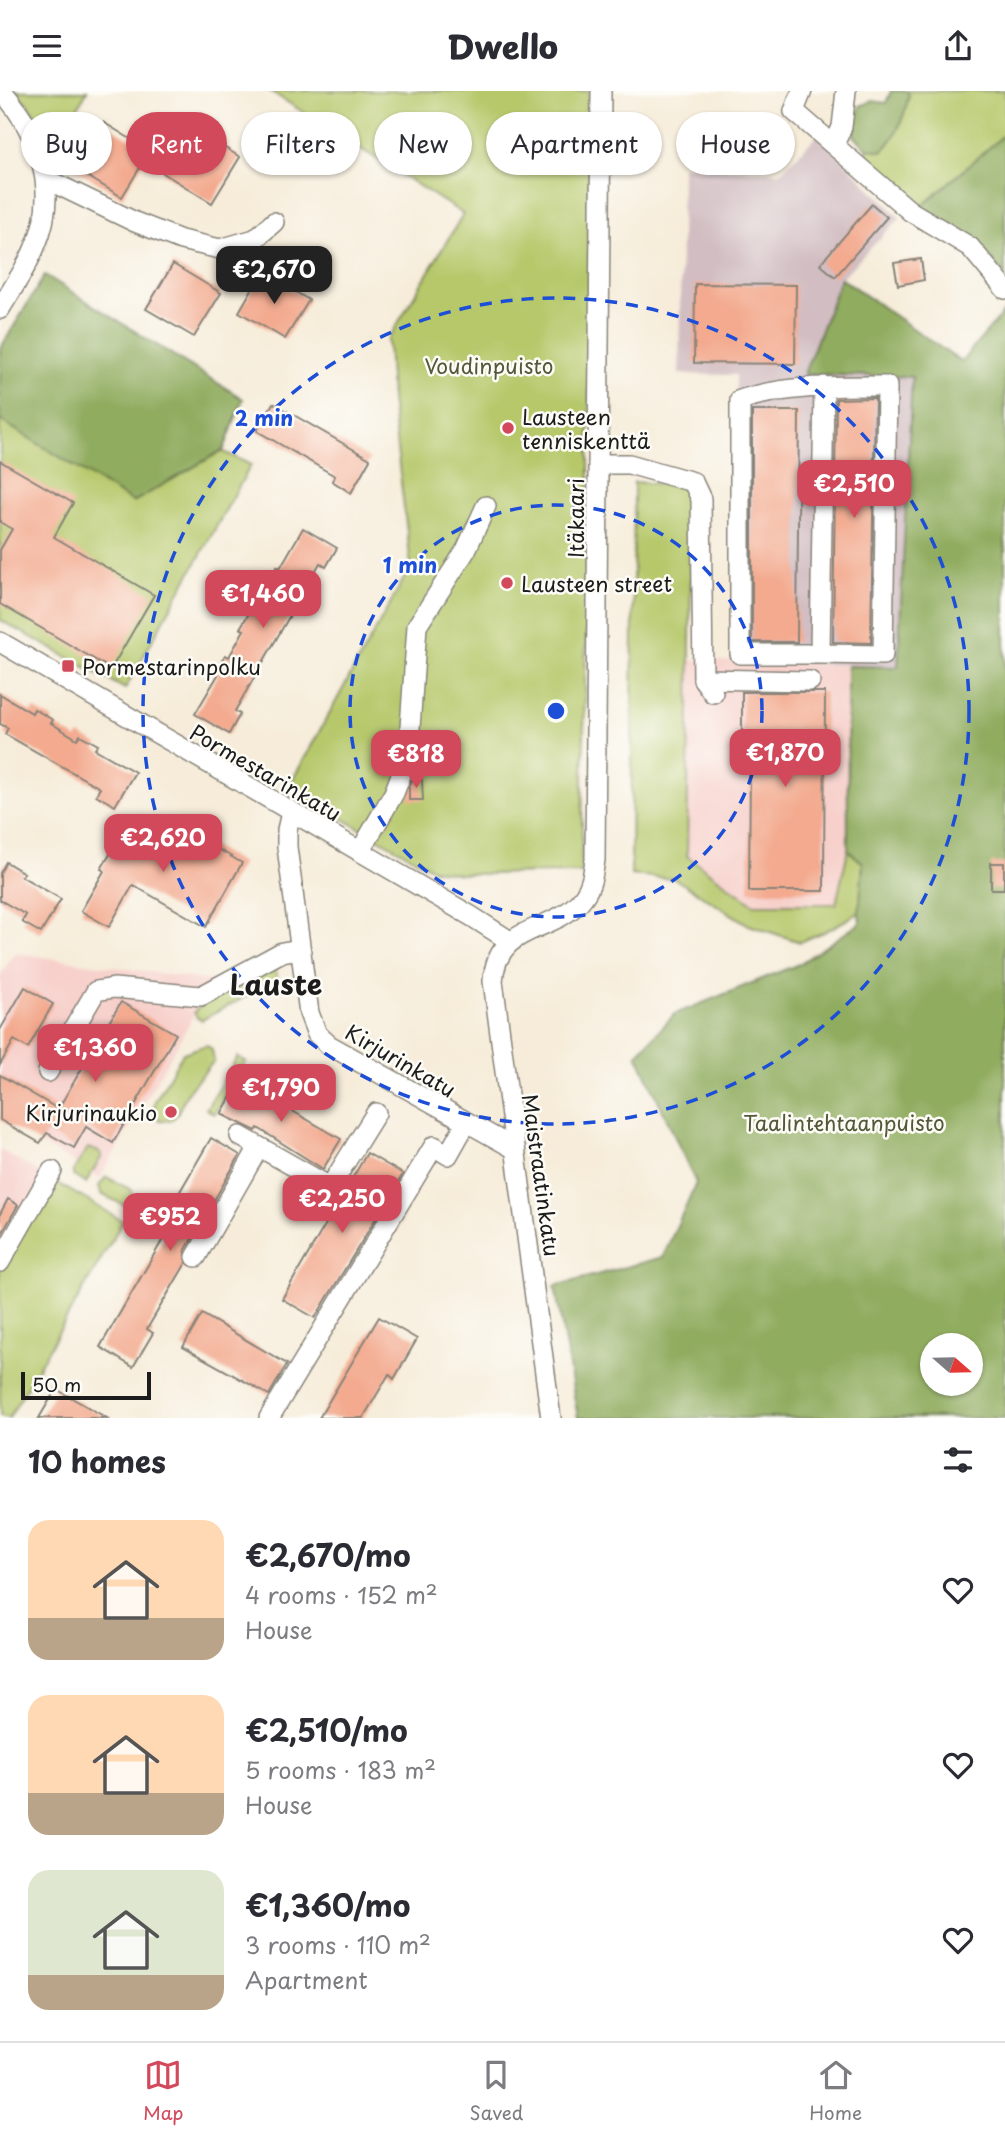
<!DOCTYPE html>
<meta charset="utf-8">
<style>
:root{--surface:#fff;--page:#f2f2f3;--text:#2b2b33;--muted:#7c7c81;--line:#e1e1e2;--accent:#d1495b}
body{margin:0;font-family:"Playpen Sans",sans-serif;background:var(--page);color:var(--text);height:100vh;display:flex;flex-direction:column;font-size:26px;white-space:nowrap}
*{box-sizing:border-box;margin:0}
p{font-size:23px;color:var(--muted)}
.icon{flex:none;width:38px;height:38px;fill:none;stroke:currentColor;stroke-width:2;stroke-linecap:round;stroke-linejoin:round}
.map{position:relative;height:1327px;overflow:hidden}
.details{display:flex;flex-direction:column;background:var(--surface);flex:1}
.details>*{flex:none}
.hud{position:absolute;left:21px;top:21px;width:964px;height:63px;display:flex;gap:14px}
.needle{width:46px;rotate:110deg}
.buttons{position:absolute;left:920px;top:1242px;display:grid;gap:14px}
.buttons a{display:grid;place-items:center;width:63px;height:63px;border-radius:50%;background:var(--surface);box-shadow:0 2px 5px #0004;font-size:35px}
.scale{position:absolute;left:21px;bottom:18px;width:130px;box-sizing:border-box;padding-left:7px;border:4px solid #1c1c1c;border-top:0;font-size:19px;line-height:24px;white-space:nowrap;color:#1c1c1c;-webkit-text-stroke:5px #fdfcf7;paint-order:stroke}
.price{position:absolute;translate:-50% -60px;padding:0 16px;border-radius:14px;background:var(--accent);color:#fff;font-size:23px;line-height:46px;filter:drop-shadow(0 2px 4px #0008)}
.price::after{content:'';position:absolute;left:50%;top:42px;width:21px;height:16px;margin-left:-10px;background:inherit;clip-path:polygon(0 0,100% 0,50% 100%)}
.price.current{background:#222;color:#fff}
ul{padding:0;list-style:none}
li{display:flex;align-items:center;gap:21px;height:175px;padding:0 28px}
li span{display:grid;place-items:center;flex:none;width:196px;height:140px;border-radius:21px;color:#555}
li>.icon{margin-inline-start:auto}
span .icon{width:84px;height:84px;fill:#fffc;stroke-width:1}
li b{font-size:30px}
h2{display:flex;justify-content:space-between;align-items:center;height:84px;padding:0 28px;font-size:30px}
.tag{padding:0 24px;border-radius:32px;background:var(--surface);box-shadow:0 2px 5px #0004;font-size:24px;line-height:63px}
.tag.current{background:var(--accent);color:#fff}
header{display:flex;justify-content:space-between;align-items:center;height:91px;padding:0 28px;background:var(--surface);font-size:32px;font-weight:800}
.tabs{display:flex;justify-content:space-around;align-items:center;height:98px;border-top:2px solid var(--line);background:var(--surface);font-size:19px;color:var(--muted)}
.tabs a{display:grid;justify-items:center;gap:4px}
.tabs .current{color:var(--accent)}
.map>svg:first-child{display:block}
.built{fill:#f7d0cb}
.industrial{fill:#d2bec2}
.green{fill:#b6c86b;stroke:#697244;stroke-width:2}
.forest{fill:#90ac5f;stroke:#56643e;stroke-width:2;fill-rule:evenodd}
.building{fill:#f3aa8f}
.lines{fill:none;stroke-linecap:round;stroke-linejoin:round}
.minor-casing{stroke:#89847a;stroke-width:22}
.minor{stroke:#fff;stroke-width:19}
.ring{fill:none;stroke:#1d4ed8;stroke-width:3.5;stroke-dasharray:12 9}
.poi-dot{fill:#d1495b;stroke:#fdfcf7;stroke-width:2.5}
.labels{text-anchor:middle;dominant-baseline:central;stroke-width:5;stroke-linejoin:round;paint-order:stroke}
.park-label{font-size:21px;fill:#525838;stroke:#fdfcf7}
.poi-label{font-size:21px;fill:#1c1c1c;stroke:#fdfcf7;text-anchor:start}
.street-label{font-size:21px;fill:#1c1c1c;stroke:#fdfcf7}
.district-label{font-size:28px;font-weight:bold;fill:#1c1c1c;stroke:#fdfcf7}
.centre{fill:#1d4ed8;stroke:#fdfcf7;stroke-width:3.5}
.ring-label{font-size:21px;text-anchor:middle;font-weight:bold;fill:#1d4ed8;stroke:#fdfcf7;stroke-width:5;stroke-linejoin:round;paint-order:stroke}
</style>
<header><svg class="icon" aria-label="menu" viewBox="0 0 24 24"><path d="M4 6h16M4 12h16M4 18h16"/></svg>Dwello<svg class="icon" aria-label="share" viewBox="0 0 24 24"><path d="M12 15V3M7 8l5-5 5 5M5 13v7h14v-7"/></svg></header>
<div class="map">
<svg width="1005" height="1327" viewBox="0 0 1005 1327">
<rect width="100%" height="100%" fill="#fdfcf7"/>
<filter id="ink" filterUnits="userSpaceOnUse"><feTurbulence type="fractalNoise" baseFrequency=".0143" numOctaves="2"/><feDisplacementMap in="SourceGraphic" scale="14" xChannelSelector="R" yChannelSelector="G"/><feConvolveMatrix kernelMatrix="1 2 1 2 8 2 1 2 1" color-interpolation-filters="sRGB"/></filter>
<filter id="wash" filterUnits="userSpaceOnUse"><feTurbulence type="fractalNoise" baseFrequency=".00686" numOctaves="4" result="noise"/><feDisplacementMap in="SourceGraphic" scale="28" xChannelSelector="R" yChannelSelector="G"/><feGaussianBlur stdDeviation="1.57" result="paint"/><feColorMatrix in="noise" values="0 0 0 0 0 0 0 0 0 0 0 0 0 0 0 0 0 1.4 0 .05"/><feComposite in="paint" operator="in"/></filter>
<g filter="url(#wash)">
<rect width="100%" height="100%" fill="#f6ecd9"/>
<g class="built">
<polygon points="690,569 847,575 848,759 837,813 754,813 687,765"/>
<polygon points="14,862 214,890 100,1087 0,1029 0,885"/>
<polygon points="0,1059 52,1089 0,1178"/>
</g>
<polygon class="industrial" points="818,44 900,127 841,187 804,282 912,286 898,576 732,570 736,284 679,283 682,75 780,81"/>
<g class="green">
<polygon points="15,0 87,0 55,57 28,13"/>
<polygon points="270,0 589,0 589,411 581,782 460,783 433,778 288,697 411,475 391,308 388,249 463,123"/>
<path d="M906 0H1005V43L920 117 907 110 866 67 867 57 882 60C898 45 904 25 909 4Z"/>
<polygon points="0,329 133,411 222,360 251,374 125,598 0,529"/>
<polygon points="634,391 679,394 691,404 692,412 687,765 754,813 836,813 848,759 863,772 859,822 824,841 800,851 749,834 675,788 631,784"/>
<polygon points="275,870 277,889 202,929 197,927 194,921 197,918"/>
<polygon points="206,954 212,958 214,970 188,1000 176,1025 170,1030 159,1029 153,1022 155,1010 183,962"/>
<polygon points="238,966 246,971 214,1023 206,1018"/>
<polygon points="88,1057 99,1061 102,1065 86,1092 73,1085 73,1080"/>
<polygon points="106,1086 132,1099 132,1107 126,1115 101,1103 99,1095"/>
<polygon points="52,1089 123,1130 9,1327 0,1325 0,1178"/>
</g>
<g class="forest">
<path d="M891 0H906L909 4C904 25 898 45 882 60L867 57 854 45V35L860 15 872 10 886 12Z"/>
<polygon points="1005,43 1005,185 970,144 920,117"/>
<polygon points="45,184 243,308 224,358 133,411 0,329 0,258"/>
<path d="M841 187 961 271 1005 220V1327H578L555 1195 663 1166 696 1092 637 963 675 923 799 873 860 832 859 822 863 772 848 759 847 575 898 576 912 286 804 283ZM933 1255H971V1293H933Z"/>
</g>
<g id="blocks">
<g class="building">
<polygon points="103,31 150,60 122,106 75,78"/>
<polygon points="191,36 240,66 212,112 163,82"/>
<polygon points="872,113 887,126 835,186 820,173"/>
<polygon points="921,168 924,189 898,194 894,172"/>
<polygon points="173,173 221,202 194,246 146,218"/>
<polygon points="262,181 309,209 285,248 239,221"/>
<polygon points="695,193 796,194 795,273 694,272"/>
<polygon points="875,307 871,552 833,551 836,308"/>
<polygon points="273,312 370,368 351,402 332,390 335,385 257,340"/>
<polygon points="752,320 799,320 797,551 752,551"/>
<polygon points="0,370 73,412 54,446 154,504 111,578 0,513 0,459 12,438 0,431"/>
<polygon points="303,437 337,457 326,476 320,472 235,620 240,623 229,643 195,623 218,584 215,582 225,564 229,566 244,539 240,537 251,519 255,521 270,494 267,493 277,475 280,477"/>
<polygon points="742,601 825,601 824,800 749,800 750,677 742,677"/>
<polygon points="0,603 32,622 34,618 53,629 51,632 77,648 80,644 98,654 95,658 135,681 115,715 96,704 100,697 5,643 8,637 0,633"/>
<polygon points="412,689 422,689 423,709 409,709 409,697"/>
<polygon points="136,727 177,751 184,738 242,772 206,836 133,794 109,836 81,820 104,780 101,778 112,760 115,762"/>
<polygon points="6,771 24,782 21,785 61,808 41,842 22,831 26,824 0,809 0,782"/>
<rect x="991" y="772" width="13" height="26"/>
<polygon points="25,896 53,913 28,957 14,949 0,974 0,939"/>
<polygon points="121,911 176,943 113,1052 86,1036 74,1057 47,1042 40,1052 0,1029 0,984 58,1018"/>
<polygon points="240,990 341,1048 323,1078 258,1037 256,1040 221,1023"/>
<polygon points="211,1047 240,1064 185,1160 186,1172 147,1238 153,1242 133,1276 100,1256 176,1126 168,1121"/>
<polygon points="367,1062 403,1083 315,1227 282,1208"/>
<polygon points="8,1108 18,1114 0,1146 0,1123"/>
<polygon points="202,1223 287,1273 269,1304 183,1256"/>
<polygon points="379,1226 417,1248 394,1288 389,1283 363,1327 319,1327"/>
<polygon points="56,1298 107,1327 39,1327"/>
</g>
</g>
</g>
<g filter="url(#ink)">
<use href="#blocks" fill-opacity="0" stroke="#89847a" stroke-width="2"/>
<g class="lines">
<g class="minor-casing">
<g id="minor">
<polyline points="802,0 794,20 910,120 970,156 1005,198"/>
<polyline points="834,54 842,36 846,0"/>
<polyline points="46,88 135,131 181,149 220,158 255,148 274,131"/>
<path d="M0 218C12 198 26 178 35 156 60 100 40 44 2 0"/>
<polyline points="598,373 629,373 693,391 701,408 703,588 713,602"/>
<polyline points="0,551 471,825 510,850"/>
<path d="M820 563H740V309C786 294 838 295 887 295L883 564 820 563 824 295"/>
<polyline points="703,588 810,590"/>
<polyline points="291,721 287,739 287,756 309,922 317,943 329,954 515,1058"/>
<polyline points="360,761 394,702 408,666 417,535 466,459 486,415"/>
<polyline points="48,981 96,900 114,897 201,905 282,861 300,858"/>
<polyline points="240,1045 330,1096 376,1022"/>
<polyline points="196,1166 259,1056"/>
<polyline points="0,1171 52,1080"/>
<polyline points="269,1327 434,1055 448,1064 466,1032"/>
<path d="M551 1327 493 890C497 829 556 845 584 805 592 794 593 782 595 769L601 0"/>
</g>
</g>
<use href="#minor" class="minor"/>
</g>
</g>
<g class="ring">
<circle cx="556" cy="620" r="206"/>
<circle cx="556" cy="620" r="413"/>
</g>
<g class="poi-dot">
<circle cx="508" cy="337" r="7"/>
<circle cx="507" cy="492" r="7"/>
<rect x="61" y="568" width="14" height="14" rx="3.5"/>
<circle cx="171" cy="1021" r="7"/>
</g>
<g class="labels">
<g class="park-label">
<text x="489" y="274">Voudinpuisto</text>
<text x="844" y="1031">Taalintehtaanpuisto</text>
</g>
<g class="poi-label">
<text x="522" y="325">Lausteen<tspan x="522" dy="24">tenniskenttä</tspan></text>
<text x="521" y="492">Lausteen street</text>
<text x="82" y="575">Pormestarinpolku</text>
<text x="157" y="1021" text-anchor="end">Kirjurinaukio</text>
</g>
<g class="street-label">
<text transform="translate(575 427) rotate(-90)">Itäkaari</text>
<text transform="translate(266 681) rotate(30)">Pormestarinkatu</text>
<text transform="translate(401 969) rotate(30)">Kirjurinkatu</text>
<text transform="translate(542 1084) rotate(82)">Maistraatinkatu</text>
</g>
<g class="district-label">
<text x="276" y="892">Lauste</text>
</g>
</g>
<circle cx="556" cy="620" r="10" class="centre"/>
<g class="ring-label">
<text x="264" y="335">2 min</text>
<text x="410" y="482">1 min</text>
</g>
</svg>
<div class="buttons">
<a><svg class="needle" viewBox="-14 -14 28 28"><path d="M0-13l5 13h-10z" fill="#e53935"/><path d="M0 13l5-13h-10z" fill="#7c7c81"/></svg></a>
</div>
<div class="scale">50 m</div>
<b class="price current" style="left:274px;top:215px">€2,670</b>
<b class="price" style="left:854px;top:429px">€2,510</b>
<b class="price" style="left:263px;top:539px">€1,460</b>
<b class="price" style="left:785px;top:698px">€1,870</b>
<b class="price" style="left:416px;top:699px">€818</b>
<b class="price" style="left:163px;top:783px">€2,620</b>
<b class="price" style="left:95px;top:993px">€1,360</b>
<b class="price" style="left:281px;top:1033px">€1,790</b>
<b class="price" style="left:342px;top:1144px">€2,250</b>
<b class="price" style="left:170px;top:1162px">€952</b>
<div class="hud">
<a class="tag">Buy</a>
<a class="tag current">Rent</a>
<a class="tag">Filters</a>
<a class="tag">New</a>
<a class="tag">Apartment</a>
<a class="tag">House</a>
</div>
</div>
<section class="details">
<h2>10 homes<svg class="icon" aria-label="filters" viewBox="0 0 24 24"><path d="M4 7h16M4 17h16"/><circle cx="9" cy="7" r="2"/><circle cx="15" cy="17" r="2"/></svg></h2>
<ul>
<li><span style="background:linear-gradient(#ffd9b3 70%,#b9a48a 0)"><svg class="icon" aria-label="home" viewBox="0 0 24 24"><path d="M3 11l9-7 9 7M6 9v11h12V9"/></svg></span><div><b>€2,670/mo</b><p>4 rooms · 152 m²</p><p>House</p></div><svg class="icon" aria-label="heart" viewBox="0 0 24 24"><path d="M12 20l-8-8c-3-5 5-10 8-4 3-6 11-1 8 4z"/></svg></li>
<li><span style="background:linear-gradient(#ffd9b3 70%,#b9a48a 0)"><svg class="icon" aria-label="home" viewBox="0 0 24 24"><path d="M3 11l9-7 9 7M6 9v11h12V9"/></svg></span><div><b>€2,510/mo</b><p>5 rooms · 183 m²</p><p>House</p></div><svg class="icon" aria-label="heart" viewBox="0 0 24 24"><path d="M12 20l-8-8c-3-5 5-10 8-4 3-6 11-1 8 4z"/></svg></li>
<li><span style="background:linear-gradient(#dfe7d0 75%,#b9a48a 0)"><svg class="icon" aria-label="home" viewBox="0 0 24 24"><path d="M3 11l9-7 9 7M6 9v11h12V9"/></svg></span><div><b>€1,360/mo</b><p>3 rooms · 110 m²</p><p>Apartment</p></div><svg class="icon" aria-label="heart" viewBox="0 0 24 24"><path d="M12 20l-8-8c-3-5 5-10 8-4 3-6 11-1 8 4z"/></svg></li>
</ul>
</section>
<nav class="tabs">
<a class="current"><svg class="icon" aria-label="map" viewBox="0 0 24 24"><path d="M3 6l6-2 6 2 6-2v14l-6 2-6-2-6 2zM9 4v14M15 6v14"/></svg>Map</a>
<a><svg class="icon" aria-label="saved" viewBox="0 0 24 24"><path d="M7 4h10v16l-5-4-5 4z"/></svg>Saved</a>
<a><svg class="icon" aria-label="home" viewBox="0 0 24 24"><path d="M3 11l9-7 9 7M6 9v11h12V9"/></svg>Home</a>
</nav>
